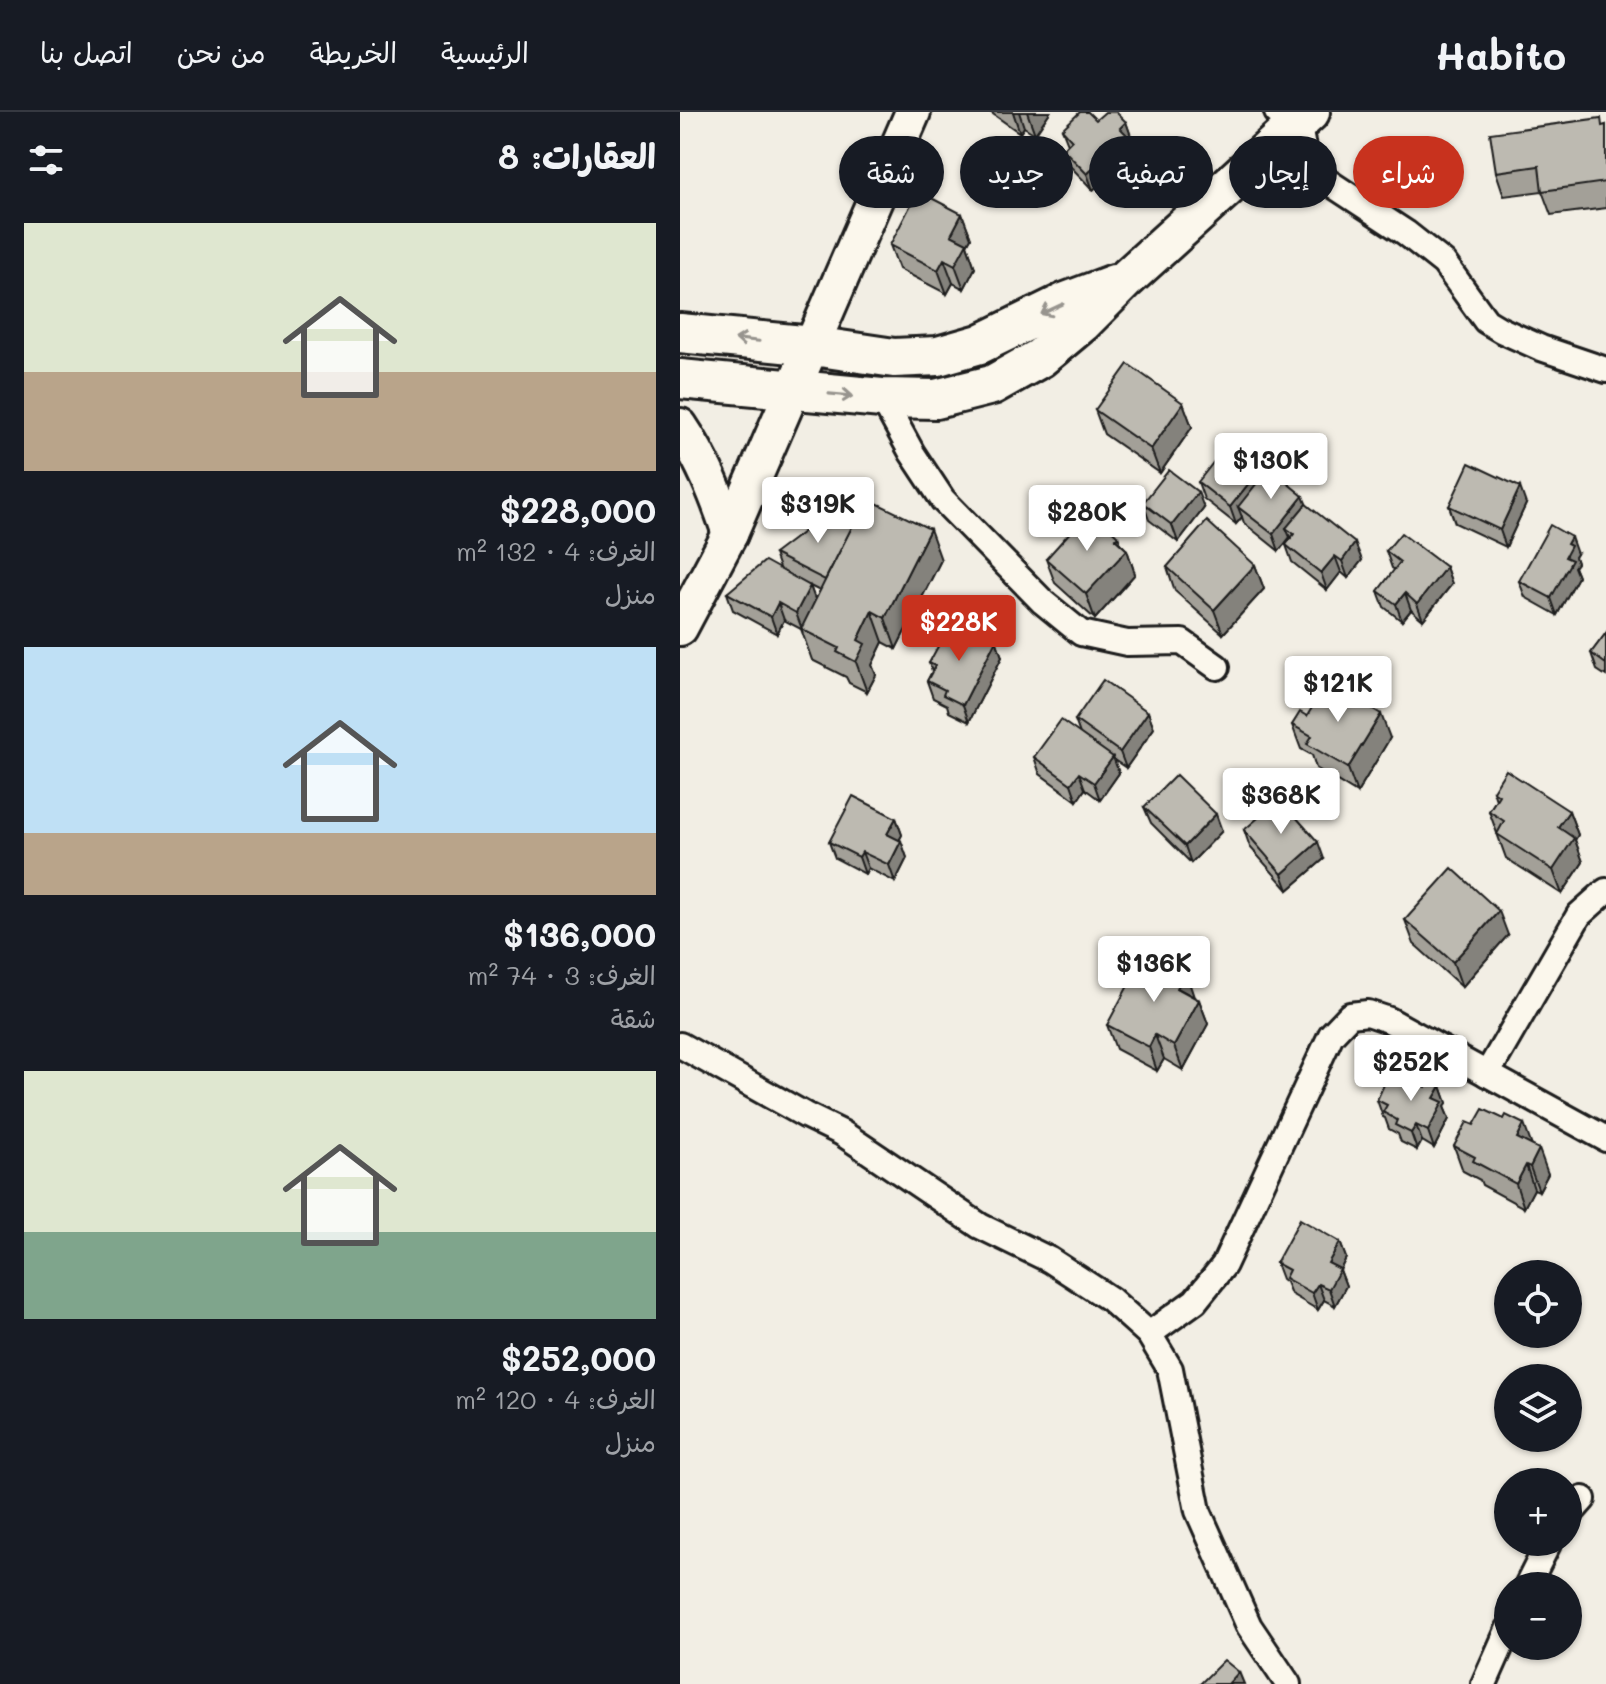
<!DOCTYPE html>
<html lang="ar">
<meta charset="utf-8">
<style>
:root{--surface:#171b24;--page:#20242c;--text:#f1f3f6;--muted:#9ea1a6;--line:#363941;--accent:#c8321e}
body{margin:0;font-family:Mali,"Playpen Sans Arabic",sans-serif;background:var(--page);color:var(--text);direction:rtl;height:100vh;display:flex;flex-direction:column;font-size:30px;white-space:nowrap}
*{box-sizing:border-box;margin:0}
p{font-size:26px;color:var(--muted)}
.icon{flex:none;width:44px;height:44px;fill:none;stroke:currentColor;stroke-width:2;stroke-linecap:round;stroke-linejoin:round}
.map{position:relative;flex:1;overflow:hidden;direction:ltr}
.side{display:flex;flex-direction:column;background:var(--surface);width:680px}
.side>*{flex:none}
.hud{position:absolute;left:24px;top:24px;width:760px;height:72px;direction:rtl;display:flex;gap:16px}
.fabs{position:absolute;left:814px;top:1148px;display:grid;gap:16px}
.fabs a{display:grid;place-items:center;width:88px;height:88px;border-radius:50%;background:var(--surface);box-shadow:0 2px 6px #0004;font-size:40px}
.price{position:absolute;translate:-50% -68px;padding:0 18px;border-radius:8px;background:#fff;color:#222;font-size:26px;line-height:52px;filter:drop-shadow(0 2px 4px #0008)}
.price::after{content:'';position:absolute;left:50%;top:48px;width:24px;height:18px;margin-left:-12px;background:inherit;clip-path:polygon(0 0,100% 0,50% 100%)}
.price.selected{background:var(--accent);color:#fff}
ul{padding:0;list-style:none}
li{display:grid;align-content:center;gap:16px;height:424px;padding:0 24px}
li span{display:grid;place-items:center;height:248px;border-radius:0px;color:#555}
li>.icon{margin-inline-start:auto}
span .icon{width:144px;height:144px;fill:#fffc;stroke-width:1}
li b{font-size:34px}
h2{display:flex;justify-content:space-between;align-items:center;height:96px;padding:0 24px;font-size:34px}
.tag{padding:0 28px;border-radius:36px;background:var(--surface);box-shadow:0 2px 6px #0004;font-size:28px;line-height:72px}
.tag.selected{background:var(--accent);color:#fff}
header{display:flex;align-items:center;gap:48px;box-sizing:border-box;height:112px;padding:0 40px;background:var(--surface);border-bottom:2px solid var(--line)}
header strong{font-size:38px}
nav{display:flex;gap:44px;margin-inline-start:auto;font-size:28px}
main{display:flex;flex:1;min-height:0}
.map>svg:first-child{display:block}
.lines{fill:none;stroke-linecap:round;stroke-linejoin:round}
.street-casing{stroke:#1c1c1c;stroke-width:30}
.secondary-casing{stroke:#1c1c1c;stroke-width:40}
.primary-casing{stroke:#1c1c1c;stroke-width:44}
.street{stroke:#fbf7ec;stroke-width:24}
.secondary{stroke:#fbf7ec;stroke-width:34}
.primary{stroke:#fbf7ec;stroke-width:38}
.wall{fill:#a3a098;stroke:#1c1c1c;stroke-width:2;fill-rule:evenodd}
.shaded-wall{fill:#84827c;stroke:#1c1c1c;stroke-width:2}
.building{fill:#bdbab1;stroke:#1c1c1c;stroke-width:2}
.oneway{stroke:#97948e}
</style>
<header>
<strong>Habito</strong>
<nav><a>الرئيسية</a><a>الخريطة</a><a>من نحن</a><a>اتصل بنا</a></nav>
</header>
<main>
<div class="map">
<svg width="926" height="1572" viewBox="0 0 926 1572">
<rect width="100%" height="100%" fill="#f2eee4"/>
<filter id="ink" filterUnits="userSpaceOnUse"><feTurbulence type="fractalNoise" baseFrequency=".0125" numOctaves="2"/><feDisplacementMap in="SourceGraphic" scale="16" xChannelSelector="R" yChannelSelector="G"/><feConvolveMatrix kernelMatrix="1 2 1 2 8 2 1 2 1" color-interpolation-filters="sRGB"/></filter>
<g filter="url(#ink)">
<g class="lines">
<g class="street-casing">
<g id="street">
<polyline points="597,0 618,10 627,56 726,121 764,151 806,209 821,218 861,236 926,258"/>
<polyline points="202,286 232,341 263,388 363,490 401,521 447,531 502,530 537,555"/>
<polyline points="0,933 125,1003 162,1021 300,1114 370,1148 430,1187 469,1222 490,1257 518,1399 569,1514 608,1572"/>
<polyline points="807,962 899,803 926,779"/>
<polyline points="469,1222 515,1189 544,1153 651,923 670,903 688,901 709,908 926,1027"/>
<polyline points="888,1404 903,1387"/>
<polyline points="847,1474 869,1430"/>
<polyline points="804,1572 828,1518"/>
</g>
</g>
<g class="secondary-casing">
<g id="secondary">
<path d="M0 314C23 348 37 383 50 422"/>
<polyline points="0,516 50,422 233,0"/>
</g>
</g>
<g class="primary-casing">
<g id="primary">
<polyline points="0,221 133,234 214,246 258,244 300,232 386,190 434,172"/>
<polyline points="0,267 202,286 256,287 312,273 360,246 402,211 444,169 630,0"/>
</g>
</g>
<use href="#street" class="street"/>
<use href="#secondary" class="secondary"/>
<use href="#primary" class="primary"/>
</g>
<g class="wall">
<polygon points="310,0 370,0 355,22 344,15 340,21"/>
<polygon points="416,8 446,10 452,27 464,50 433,80 423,69 413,78 389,53 383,37 388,32 382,17"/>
<polygon points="926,13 926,96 871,103 862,79 824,84 816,60"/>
<polygon points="282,102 291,126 287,133 295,156 284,177 273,171 267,182 219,157 210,133"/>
<polygon points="503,291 512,315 480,361 424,322 415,298"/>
<polygon points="595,338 601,354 595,361 682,448 668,466 661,460 647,478 612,450 606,433 611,427 610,425 599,439 564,411 562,405 556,412 524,387 518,370 563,347"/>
<polygon points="463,391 524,396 498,430 469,408"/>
<polygon points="846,392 826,435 775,411 769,394"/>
<path d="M174 411 261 448 216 537 203 530 192 553 196 563 187 580 169 571 166 565 132 548 121 517 104 508 97 522 53 498 47 481 99 456 94 442ZM130 474 140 479 135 488Z"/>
<polygon points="442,433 447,438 455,462 415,507 375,471 366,447"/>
<polygon points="706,439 766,455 772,472 743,508 731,498 722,509 704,495 698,479 715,458 712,456"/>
<polygon points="897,442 895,445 897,451 894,455 898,465 877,503 845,485 839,469"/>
<polygon points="575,453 584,477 543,522 495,479 487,455"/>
<polygon points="926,521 926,564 917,558 911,541"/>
<polygon points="303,528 316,528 322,545 289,610 269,600 267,593 253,586 247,569 252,560 249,551"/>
<polygon points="468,600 474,616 446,656 434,648 439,661 420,688 405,677 397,689 360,662 354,645 400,622 395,608"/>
<polygon points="627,604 710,626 677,681 636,656 632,643 621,637 612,613"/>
<polygon points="813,679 889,699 898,723 895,728 903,750 882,782 826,746 809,699 816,688"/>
<polygon points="464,695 542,719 511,751 471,711"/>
<polygon points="216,706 222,723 219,728 221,729 227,746 215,770 188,756 185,762 155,746 149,730"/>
<polygon points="564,718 644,747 608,778 570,735"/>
<polygon points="725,808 828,823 782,875 734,832"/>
<polygon points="514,885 519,888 528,912 503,958 484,947 477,959 436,937 427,913"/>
<polygon points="761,974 767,991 764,995 769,1007 754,1036 742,1029 737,1038 721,1030 718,1022 709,1017 705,1006 703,1005 697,988 746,975"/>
<polygon points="794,1013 852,1034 868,1062 859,1079 854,1077 844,1096 802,1073 800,1068 783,1059 774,1034"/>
<polygon points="660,1130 666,1146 660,1158 666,1174 655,1194 644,1188 638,1198 611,1182 606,1170 602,1167 596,1151"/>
</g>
<g class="shaded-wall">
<polygon points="333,0 339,0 344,15 340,21"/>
<polygon points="347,0 370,0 355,22"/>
<polygon points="446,10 452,27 447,32 440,16"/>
<polygon points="457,33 464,50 433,80 427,63"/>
<polygon points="417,53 423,69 413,78 407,62"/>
<polygon points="282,102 291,126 287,133 295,156 284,177 275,153 271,123"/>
<polygon points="264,147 273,171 267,182 258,158"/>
<polygon points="503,291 512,315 480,361 471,337"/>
<polygon points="595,338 601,354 565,400 558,395 562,405 556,412 550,395"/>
<polygon points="840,375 846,392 826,435 820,418"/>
<polygon points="518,380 524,396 498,430 492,413"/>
<polygon points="623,384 630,401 606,416 610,425 599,439 593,422"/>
<polygon points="250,417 261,448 216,537 205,506"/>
<polygon points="438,424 444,440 447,438 455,462 415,507 406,482 435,427"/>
<polygon points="891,425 897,442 895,445 897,451 894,455 898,465 877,503 871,486 885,445 887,432"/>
<polygon points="675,431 682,448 668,466 662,449"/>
<polygon points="655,444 661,460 647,478 641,461"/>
<polygon points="575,453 584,477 543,522 534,498"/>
<polygon points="766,455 772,472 743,508 737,492"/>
<polygon points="130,474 136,490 122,517 116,501"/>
<polygon points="725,481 731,498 722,509 716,492"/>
<polygon points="98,491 104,508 97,522 91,505"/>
<polygon points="192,499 203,530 192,553 196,563 187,580 176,550 178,528"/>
<polygon points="316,528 322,545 289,610 283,593"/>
<polygon points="468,600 474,616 446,656 440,640"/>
<polygon points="701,602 710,626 677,681 668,656"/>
<polygon points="433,645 439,661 420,688 414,671"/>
<polygon points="399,661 405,677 397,689 391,672"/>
<polygon points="889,699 898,723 895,728 903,750 882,782 873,758 878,715"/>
<polygon points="536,702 542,719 511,751 505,734"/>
<polygon points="216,706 222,723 213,739 207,722"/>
<polygon points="221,729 227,746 215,770 209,753"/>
<polygon points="638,730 644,747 608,778 602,762"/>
<polygon points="182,740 188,756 185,762 179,745"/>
<polygon points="819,799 828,823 782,875 773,850"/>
<polygon points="506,861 514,885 497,876"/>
<polygon points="519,888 528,912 503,958 494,934"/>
<polygon points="475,923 484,947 477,959 469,935"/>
<polygon points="761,974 767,991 764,995 769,1007 754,1036 748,1019 754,986"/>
<polygon points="844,1012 853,1037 837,1026"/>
<polygon points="736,1013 742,1029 737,1038 731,1021"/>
<polygon points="859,1037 868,1062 859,1079 850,1055"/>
<polygon points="846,1053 854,1077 844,1096 836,1072"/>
<polygon points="660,1130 666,1146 660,1158 666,1174 655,1194 649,1177 648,1151"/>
<polygon points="638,1172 644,1188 638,1198 632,1181"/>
<polygon points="559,1560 564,1572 548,1572"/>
</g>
<g class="building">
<polygon points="400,0 408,0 416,8 425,0 436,0 446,10 440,16 457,33 427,63 417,53 407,62 383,37 392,28 382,17"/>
<polygon points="921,6 922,14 926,13 926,70 862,79 859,54 816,60 810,21"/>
<polygon points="238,79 282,102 271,123 287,131 275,153 264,147 258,158 210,133"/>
<polygon points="448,252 503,291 471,337 415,298"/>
<polygon points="579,326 595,338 550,395 518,370 546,334 563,347"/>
<polygon points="789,351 840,375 820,418 769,394"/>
<polygon points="589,356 623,384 593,422 558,395"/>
<polygon points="489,358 518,380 492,413 463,391"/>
<polygon points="186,386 250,417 205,506 192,499 178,528 185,532 176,550 157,540 159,536 121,517"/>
<polygon points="626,392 675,431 662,449 655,444 641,461 606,433 614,422 606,416"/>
<polygon points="410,398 438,424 435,427 447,438 406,482 366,447"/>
<polygon points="151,399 174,411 145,468 94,442"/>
<polygon points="527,409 575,453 534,498 487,455"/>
<polygon points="870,413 891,425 887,432 891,434 885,445 892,448 871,486 839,469"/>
<polygon points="721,421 766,455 737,492 725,481 716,492 698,479 720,450 706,439"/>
<polygon points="85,449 130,474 116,501 98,491 91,505 47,481"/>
<polygon points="270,512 303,528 305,523 316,528 283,593 263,583 265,578 247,569 255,554 249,551"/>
<polygon points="926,521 926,552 911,541"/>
<polygon points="423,568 468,600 440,640 395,608"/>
<polygon points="648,569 701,602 668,656 627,632 632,624 612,613 620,600 627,604"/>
<polygon points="381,608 433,645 414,671 399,661 391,672 354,645"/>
<polygon points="826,658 889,699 878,715 894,726 873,758 817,722 824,709 809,699 819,683 813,679"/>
<polygon points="496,663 536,702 505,734 464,695"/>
<polygon points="173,684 216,706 207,722 221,729 209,753 182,740 179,745 149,730"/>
<polygon points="600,687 638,730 602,762 564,718"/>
<polygon points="772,756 819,799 773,850 725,808"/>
<polygon points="466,840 506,861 497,876 519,888 494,934 475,923 469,935 427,913"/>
<polygon points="717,960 746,975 750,968 761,974 754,986 763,990 748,1019 736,1013 731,1021 715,1013 717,1008 703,1000 707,993 697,988 706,968 712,971"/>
<polygon points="803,997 824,1007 826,1003 844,1012 837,1026 859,1037 850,1055 846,1053 836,1072 793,1049 795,1045 774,1034 787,1010 794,1013"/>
<polygon points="620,1107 660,1130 648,1151 660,1157 649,1177 638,1172 632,1181 605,1166 609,1158 596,1151"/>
<polygon points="544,1548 559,1560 548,1572 520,1572"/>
</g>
<defs><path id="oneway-shaft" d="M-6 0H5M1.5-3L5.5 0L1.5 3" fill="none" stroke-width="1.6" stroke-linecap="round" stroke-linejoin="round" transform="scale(2)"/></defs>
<g class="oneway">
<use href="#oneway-shaft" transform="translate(372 197) rotate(155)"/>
<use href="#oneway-shaft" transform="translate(67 228) rotate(-174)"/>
<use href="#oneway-shaft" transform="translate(161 283) rotate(5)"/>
</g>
</g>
</svg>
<div class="fabs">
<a><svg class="icon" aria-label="locate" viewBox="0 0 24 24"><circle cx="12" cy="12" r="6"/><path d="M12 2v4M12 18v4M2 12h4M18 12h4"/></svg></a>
<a><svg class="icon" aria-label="layers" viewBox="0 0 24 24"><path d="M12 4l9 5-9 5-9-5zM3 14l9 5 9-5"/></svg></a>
<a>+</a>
<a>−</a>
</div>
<b class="price" style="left:591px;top:389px">$130K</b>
<b class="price" style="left:138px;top:433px">$319K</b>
<b class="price" style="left:407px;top:441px">$280K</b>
<b class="price selected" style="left:279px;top:551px">$228K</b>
<b class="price" style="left:658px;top:612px">$121K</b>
<b class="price" style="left:601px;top:724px">$368K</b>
<b class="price" style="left:474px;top:892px">$136K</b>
<b class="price" style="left:731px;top:991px">$252K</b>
<div class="hud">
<a class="tag selected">شراء</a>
<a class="tag">إيجار</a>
<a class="tag">تصفية</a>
<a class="tag">جديد</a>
<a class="tag">شقة</a>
</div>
</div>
<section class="side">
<h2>العقارات: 8<svg class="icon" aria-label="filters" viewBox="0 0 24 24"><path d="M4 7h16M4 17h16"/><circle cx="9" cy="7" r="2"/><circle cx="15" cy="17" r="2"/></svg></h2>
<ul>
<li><span style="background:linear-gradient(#dfe7d0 60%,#b9a48a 0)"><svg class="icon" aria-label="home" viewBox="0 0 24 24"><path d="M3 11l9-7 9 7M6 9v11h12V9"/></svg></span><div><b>$228,000</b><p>الغرف: 4 · 132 m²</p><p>منزل</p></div></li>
<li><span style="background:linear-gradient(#bfe0f5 75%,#b9a48a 0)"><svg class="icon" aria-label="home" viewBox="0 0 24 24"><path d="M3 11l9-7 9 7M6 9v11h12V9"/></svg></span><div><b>$136,000</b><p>الغرف: 3 · 74 m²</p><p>شقة</p></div></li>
<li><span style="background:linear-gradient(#dfe7d0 65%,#7fa58c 0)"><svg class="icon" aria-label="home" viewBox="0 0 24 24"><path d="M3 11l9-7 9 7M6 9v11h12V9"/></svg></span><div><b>$252,000</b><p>الغرف: 4 · 120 m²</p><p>منزل</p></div></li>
</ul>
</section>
</main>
